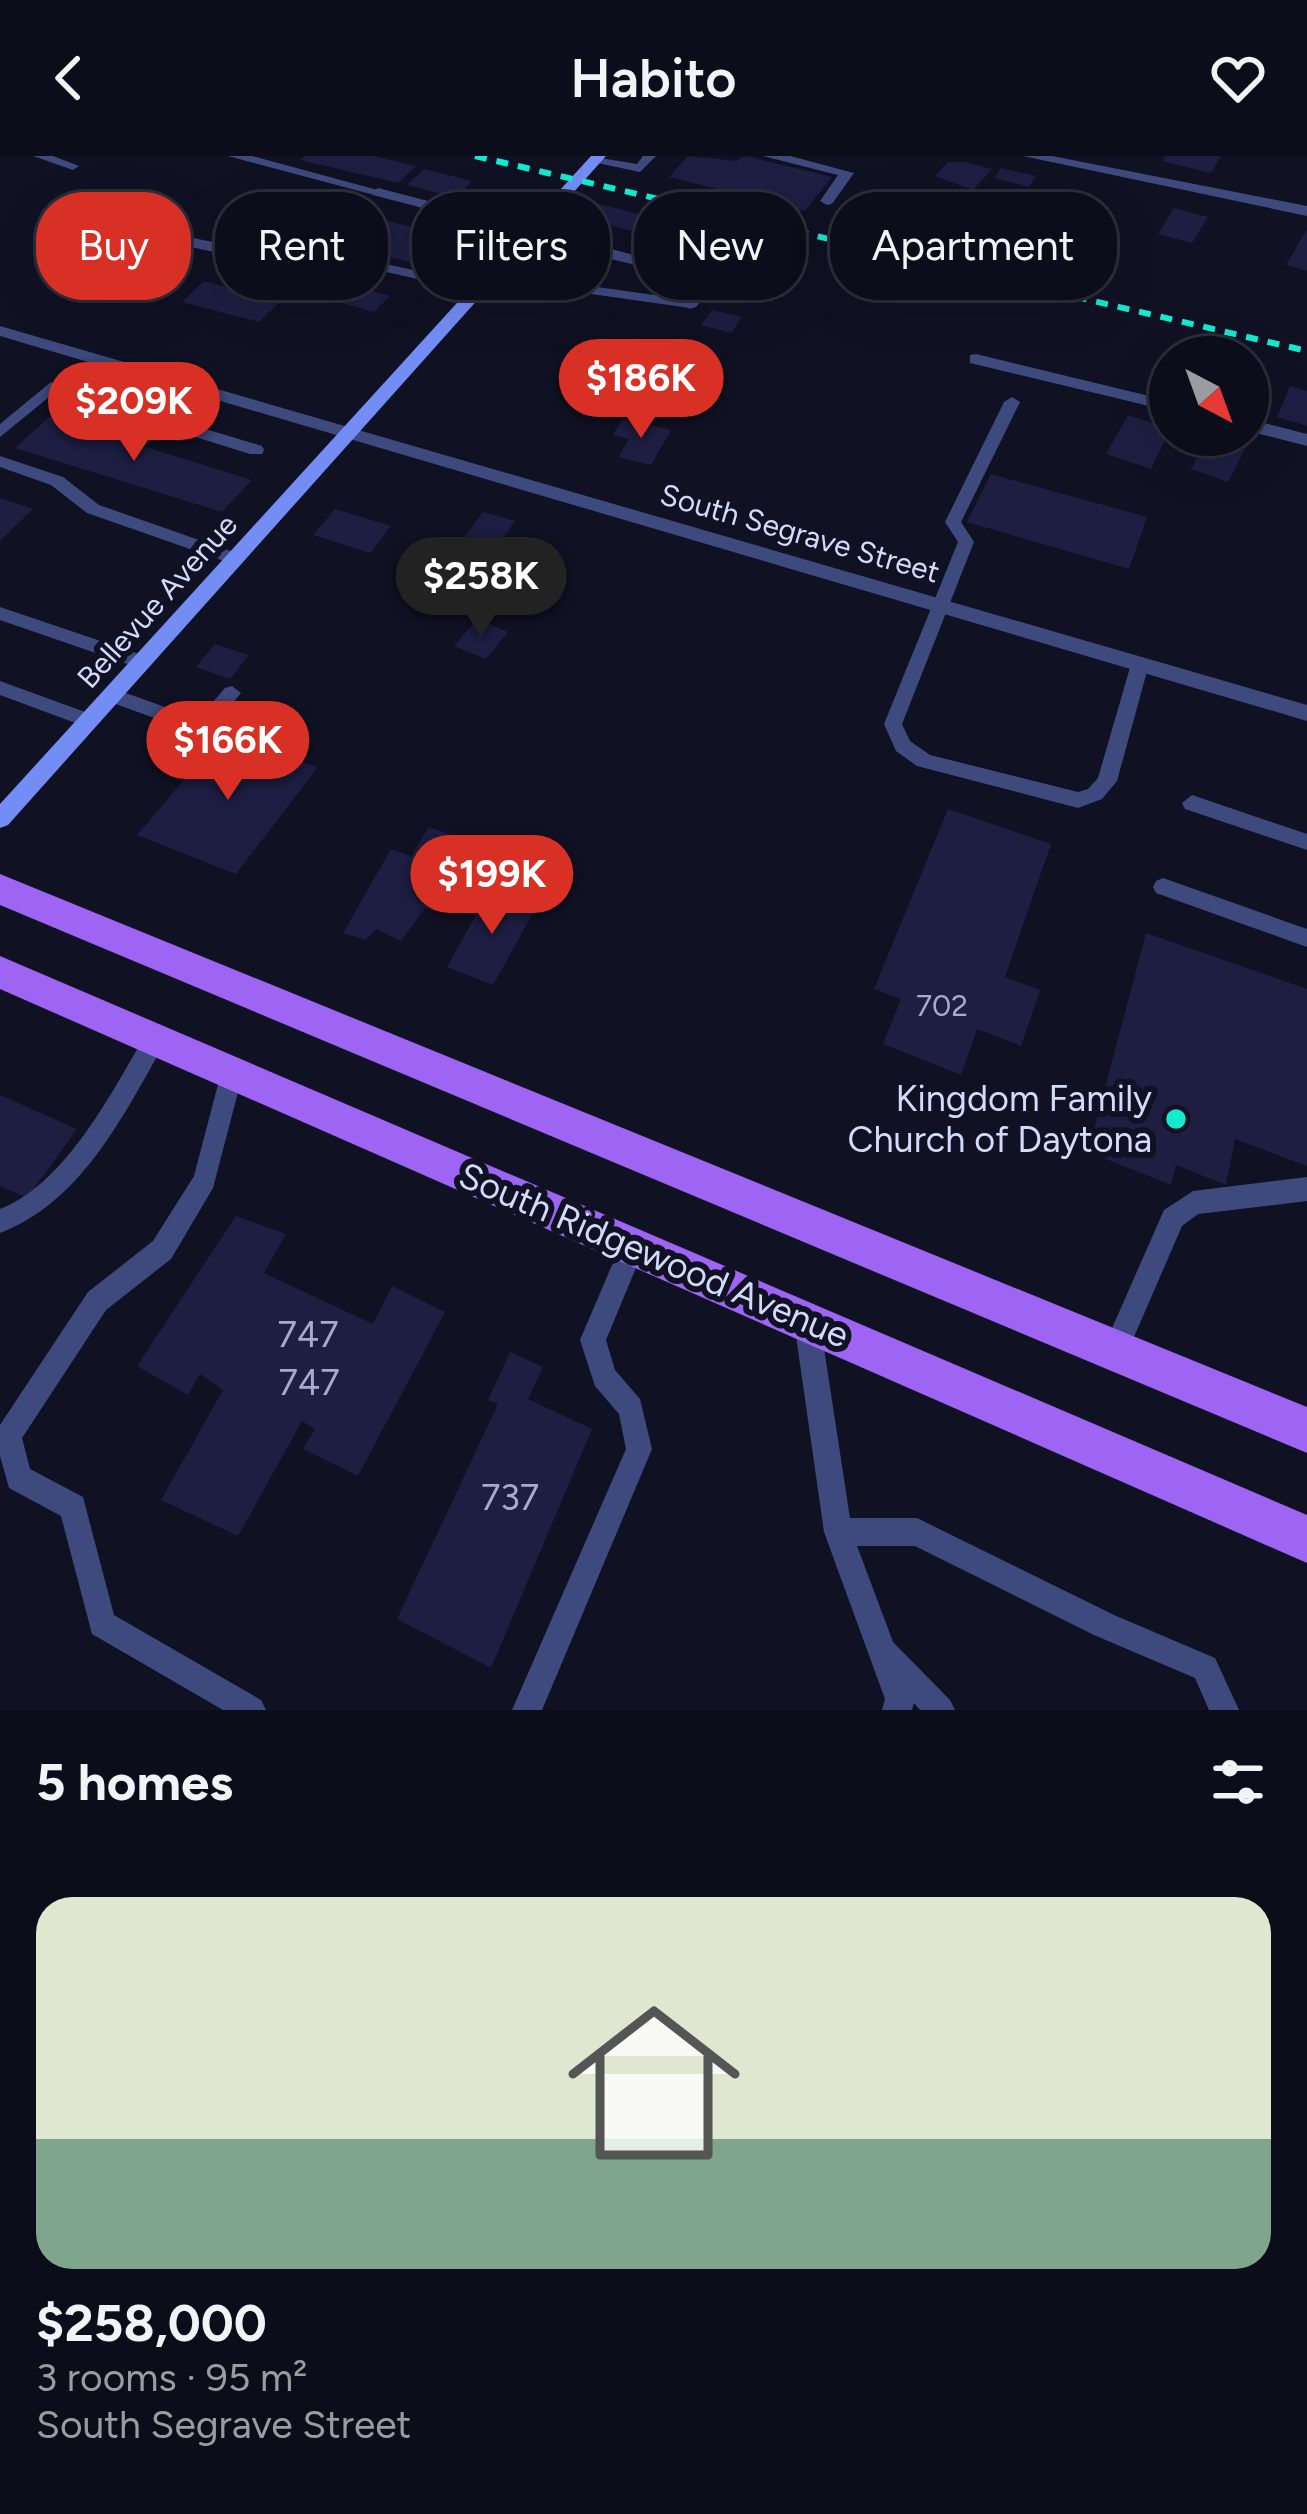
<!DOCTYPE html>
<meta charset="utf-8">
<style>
:root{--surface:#0c0d1a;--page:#151623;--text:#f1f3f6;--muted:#9a9ca2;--line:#2c2d39;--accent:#d93025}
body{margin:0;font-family:Figtree,sans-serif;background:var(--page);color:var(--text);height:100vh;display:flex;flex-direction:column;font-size:45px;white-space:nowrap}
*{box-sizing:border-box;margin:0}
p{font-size:39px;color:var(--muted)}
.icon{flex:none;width:66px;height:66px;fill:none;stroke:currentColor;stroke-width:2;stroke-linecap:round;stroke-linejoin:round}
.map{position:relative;height:1554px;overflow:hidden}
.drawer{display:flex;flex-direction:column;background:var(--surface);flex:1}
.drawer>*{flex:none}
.banner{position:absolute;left:36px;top:36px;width:1236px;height:108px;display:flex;gap:24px}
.needle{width:78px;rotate:139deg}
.fabs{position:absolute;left:1149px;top:180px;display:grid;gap:24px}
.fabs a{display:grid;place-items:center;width:120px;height:120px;border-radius:50%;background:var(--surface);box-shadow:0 12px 48px #0002,0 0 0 3px var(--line);font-size:60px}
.price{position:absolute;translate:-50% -102px;padding:0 27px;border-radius:42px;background:var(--accent);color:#fff;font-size:39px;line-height:78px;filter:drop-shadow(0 3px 6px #0008)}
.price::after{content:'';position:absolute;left:50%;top:72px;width:36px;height:27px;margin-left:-18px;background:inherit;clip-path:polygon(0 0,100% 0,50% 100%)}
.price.selected{background:#222;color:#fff}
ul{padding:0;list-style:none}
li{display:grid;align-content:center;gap:24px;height:636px;padding:0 36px}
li+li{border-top:3px solid var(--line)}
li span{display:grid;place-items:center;height:372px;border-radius:36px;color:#555}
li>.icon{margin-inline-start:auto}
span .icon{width:216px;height:216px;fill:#fffc;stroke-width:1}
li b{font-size:51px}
h2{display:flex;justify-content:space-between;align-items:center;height:144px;padding:0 36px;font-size:51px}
.chip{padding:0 42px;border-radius:48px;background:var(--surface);box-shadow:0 12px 48px #0002,0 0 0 3px var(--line);font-size:42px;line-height:108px}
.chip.selected{background:var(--accent);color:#fff}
header{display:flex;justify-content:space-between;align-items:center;height:156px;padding:0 36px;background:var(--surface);font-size:54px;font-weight:600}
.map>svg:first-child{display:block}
.building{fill:#1d1e42}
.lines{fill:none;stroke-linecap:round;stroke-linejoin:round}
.lane{fill:#3e4a7e;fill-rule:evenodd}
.street{fill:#3e4a7e;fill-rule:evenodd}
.secondary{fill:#738df5;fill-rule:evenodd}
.primary{fill:#9e64f3;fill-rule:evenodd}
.rail{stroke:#12ebd0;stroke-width:6;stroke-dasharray:12 10;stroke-linecap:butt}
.poi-dot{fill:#12ebd0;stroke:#101123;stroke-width:4.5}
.labels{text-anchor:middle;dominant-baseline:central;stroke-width:12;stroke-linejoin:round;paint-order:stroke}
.far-street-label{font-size:30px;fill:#d5d9fc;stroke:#101123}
.number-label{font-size:30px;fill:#a7aace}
.poi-label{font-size:36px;fill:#d5d9fc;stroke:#101123;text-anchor:end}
.street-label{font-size:36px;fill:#d5d9fc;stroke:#101123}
.near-number-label{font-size:36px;fill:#a7aace}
</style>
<header><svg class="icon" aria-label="back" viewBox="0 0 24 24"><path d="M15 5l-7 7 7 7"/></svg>Habito<svg class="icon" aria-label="heart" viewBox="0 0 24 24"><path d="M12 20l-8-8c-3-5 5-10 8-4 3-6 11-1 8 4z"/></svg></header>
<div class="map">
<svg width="1307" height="1554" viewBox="0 0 1307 1554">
<rect width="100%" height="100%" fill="#101123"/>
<g class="building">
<polygon points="305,0 374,0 416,10 398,27 300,4"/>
<polygon points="688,0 736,5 746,0 832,21 805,55 669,21"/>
<polygon points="1165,0 1221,0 1211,17 1162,5"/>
<polygon points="948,6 966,6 992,13 973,34 935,20"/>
<polygon points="1001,12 1036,20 1029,31 994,22"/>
<polygon points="424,13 472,25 456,42 407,29"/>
<polygon points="588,45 730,81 716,99 595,65 590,70 571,64"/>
<polygon points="331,51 468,85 441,114 322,84 334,73 313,67"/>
<polygon points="1174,52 1208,61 1192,87 1158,78"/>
<polygon points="1307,73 1307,115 1286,109"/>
<polygon points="253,108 278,115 264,128 232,119"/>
<polygon points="204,125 281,145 259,166 182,146"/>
<polygon points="341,126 390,140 374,156 324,142"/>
<polygon points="712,154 742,161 731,177 701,169"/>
<polygon points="1290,230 1307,235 1307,270 1277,261"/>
<polygon points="1128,259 1170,273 1151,313 1106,298"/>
<polygon points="49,261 252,324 222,356 15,292"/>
<polygon points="623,263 671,274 651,309 618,301 629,283 613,279"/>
<polygon points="1210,279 1246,291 1228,326 1191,313"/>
<polygon points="991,318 1147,361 1129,413 967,366"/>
<polygon points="0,342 33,353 0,385"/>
<polygon points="335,353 391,370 370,397 313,379"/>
<polygon points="483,356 515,365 473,425 440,415"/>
<polygon points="477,463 508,476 486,503 454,490"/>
<polygon points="215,488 249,499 230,523 196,511"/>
<polygon points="223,578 318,611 236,718 137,679"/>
<polygon points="948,653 1051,688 1005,821 1040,834 1021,890 977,873 961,919 883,888 901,843 874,833"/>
<polygon points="429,671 479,689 440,757 425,752 401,785 376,773 366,784 343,777 391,693 411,700"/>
<polygon points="489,735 537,750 493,829 447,811"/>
<polygon points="1146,777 1307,833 1307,1010 1235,983 1226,1029 1176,1009 1171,1029 1088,996"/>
<polygon points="0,939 77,973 27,1042 0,1030"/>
<polygon points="236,1060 286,1078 264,1117 373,1168 392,1130 445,1156 358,1320 303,1293 315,1273 302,1265 238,1380 161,1344 223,1234 200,1218 188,1239 137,1210"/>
<polygon points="510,1196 543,1211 528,1243 592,1273 491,1512 397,1463 498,1248 488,1244"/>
</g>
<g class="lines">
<g class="lane">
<polygon points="33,0 53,0 79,10 73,14"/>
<polygon points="643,0 656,0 640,16 588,5 594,1 637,8"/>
<polygon points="378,32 490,61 525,89 513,92 480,67 373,39 372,36"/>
<polygon points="302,89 479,129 486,133 479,137 303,97 269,107 262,103"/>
<polygon points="491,116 690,144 697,148 690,152 486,123 486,117"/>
<polygon points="51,226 262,290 264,294 262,298 250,298 54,237 0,281 0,268"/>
<polygon points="1012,241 1020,246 961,366 974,386 902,568 910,585 930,599 1078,636 1088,633 1098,622 1131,508 1134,503 1146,503 1149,508 1117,625 1102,643 1078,652 917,610 896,595 884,568 958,386 945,366 1004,246"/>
<polygon points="0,300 63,321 99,349 242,399 244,403 242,407 230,407 87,357 51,329 0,311"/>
<polygon points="0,451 148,501 151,506 142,513 0,464"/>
<polygon points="0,525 96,560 98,565 89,572 0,539"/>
<polygon points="232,530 241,537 213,570 213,579 206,581 105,544 103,539 112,532 198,563 225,532"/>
<polygon points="1192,639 1307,678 1307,694 1185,653 1182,647"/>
<polygon points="1163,722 1307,773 1307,791 1156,737 1153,731 1156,725"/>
<path d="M155 873 163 876 166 883 163 890C122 962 81 1046 0 1077V1053C66 1028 113 934 147 876Z"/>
<polygon points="232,907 240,910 243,917 213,1032 171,1103 106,1154 22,1282 30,1313 83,1341 114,1459 261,1544 266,1554 223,1554 92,1478 61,1360 9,1332 0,1300 0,1269 88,1136 153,1085 194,1020 221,917 224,910"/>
<polygon points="1307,1021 1307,1045 1198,1058 1182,1070 1124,1204 1115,1208 1106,1204 1102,1195 1164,1054 1193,1035"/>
<polygon points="633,1078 642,1081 645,1090 606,1184 615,1214 640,1243 652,1293 542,1554 512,1554 626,1293 619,1258 595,1230 580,1184 624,1081"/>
<polygon points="807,1153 816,1157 820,1166 850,1362 917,1362 1114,1459 1215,1502 1239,1554 1209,1554 1195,1522 1094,1479 915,1390 857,1390 893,1486 950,1544 955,1554 920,1554 914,1547 912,1554 882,1554 885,1543 824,1376 794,1166 798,1157"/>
</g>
<g class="street">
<polygon points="228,0 252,0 385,36 378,40"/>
<polygon points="763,0 790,0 854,17 832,48 827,49 820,45 838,19"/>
<polygon points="1023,0 1052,0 1307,50 1307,60"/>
<polygon points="118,66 269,98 277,103 269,108 113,74 113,68"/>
<polygon points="603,91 716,120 718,123 696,151 690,153 682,148 700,125 607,102 577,137 565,137 565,131 597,93"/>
<polygon points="0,170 1307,549 1307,565 0,180"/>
<polygon points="976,198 1170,245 1170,255 970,207 970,199"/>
<polygon points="1248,263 1307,278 1307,290 1248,275"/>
</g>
<polygon class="secondary" points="591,0 606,0 8,669 0,672 0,648"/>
<g class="primary">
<polygon points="0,718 1307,1251 1307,1297 0,749"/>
<polygon points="0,800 1307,1359 1307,1407 0,833"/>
</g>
<polyline class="rail" points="475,0 1307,195"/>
</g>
<circle class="poi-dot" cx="1176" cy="963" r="12"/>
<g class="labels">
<g class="far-street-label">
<text transform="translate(800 377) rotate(16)">South Segrave Street</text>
<text transform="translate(157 445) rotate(-48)">Bellevue Avenue</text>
</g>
<g class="number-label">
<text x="942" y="849">702</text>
</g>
<g class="poi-label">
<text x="1152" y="942">Kingdom Family<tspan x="1152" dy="41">Church of Daytona</tspan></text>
</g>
<g class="street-label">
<text transform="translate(654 1099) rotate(23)">South Ridgewood Avenue</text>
</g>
<g class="near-number-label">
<text x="308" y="1178">747</text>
<text x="309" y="1226">747</text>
<text x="510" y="1341">737</text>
</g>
</g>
</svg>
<div class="fabs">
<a><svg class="needle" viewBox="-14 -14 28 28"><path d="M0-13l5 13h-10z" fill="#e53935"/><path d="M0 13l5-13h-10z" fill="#9a9ca2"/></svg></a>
</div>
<b class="price" style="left:641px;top:285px">$186K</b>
<b class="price" style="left:134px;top:308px">$209K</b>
<b class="price selected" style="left:481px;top:483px">$258K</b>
<b class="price" style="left:228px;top:647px">$166K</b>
<b class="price" style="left:492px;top:781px">$199K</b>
<div class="banner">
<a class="chip selected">Buy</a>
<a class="chip">Rent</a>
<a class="chip">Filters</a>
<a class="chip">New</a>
<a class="chip">Apartment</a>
</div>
</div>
<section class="drawer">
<h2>5 homes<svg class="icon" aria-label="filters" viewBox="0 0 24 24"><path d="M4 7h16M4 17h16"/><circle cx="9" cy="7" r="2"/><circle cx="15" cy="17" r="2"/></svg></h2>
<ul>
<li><span style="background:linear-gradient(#dfe7d0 65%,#7fa58c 0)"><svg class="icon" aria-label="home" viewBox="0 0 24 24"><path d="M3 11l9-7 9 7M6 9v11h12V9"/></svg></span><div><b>$258,000</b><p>3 rooms · 95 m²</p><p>South Segrave Street</p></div></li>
</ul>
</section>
